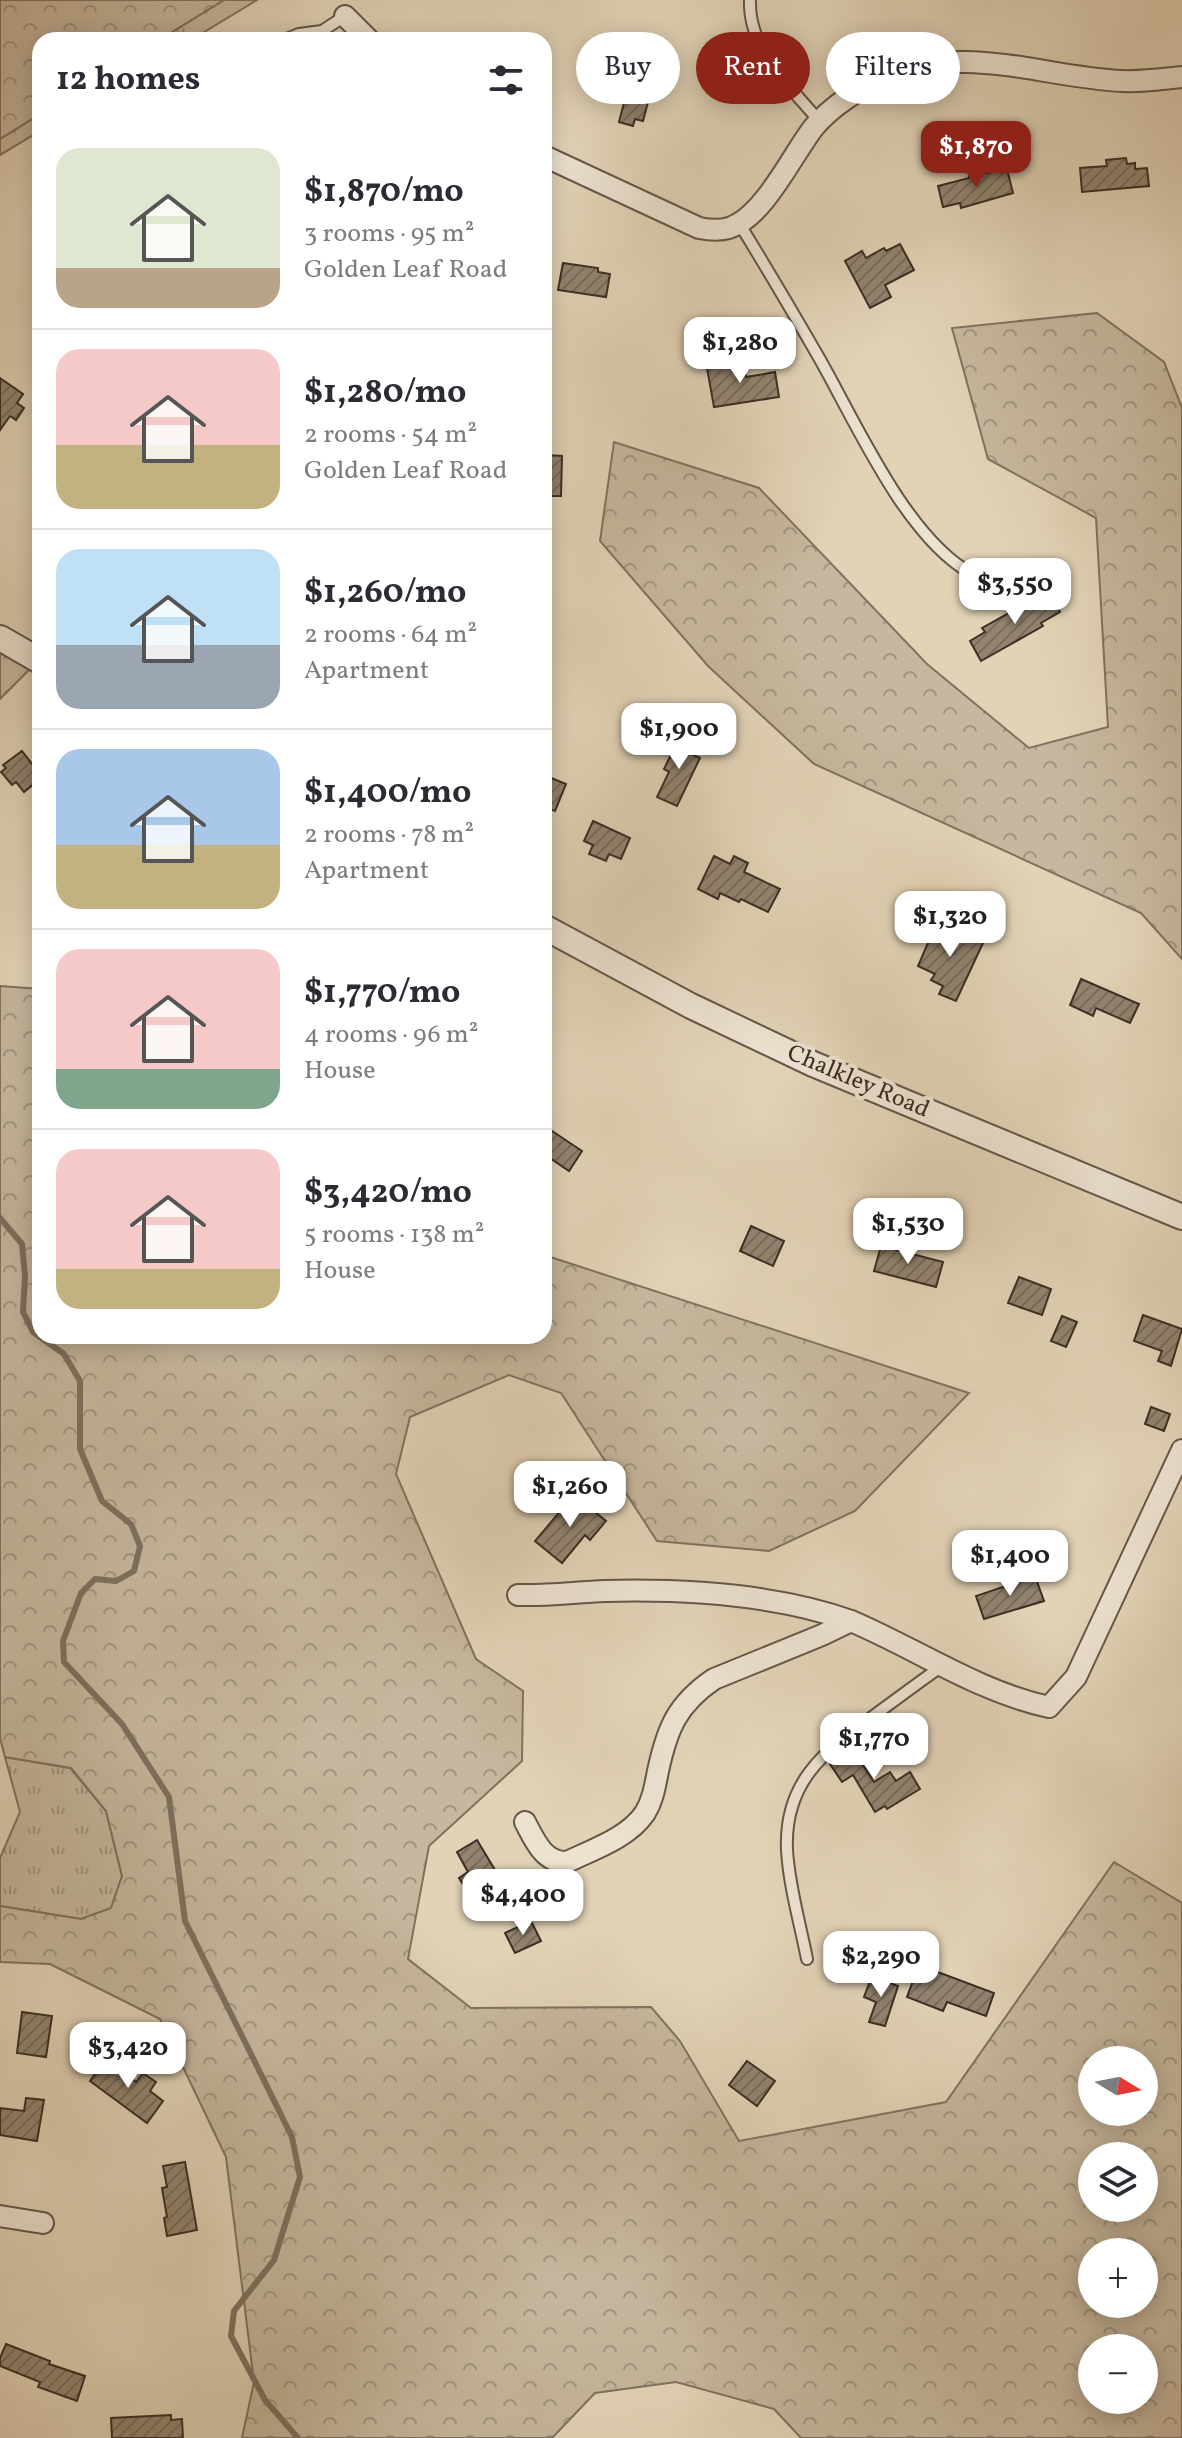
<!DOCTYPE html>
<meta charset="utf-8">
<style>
:root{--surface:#fff;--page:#f2f2f3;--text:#2b2b33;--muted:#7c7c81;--line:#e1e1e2;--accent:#8f2418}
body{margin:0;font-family:Vollkorn,serif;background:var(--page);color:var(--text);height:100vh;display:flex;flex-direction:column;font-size:30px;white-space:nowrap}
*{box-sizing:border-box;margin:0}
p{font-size:26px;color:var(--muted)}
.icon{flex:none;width:44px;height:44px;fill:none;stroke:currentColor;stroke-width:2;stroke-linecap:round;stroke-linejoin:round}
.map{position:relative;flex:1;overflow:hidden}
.panel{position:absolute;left:32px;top:32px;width:520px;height:1312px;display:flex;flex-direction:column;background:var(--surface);border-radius:24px;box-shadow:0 4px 20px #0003}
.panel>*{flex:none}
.guide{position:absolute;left:576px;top:32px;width:486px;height:72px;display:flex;gap:16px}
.needle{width:52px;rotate:100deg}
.fabs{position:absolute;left:1078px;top:2046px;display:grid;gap:16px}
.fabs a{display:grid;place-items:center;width:80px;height:80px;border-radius:50%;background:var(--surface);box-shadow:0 4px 20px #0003;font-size:40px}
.price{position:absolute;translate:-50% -68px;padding:0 18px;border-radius:16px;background:#fff;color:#222;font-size:26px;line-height:52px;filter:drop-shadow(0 2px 4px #0008)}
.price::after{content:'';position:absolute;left:50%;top:48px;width:24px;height:18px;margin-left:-12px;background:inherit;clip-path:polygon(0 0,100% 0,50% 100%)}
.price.current{background:var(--accent);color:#fff}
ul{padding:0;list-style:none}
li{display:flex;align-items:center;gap:24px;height:200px;padding:0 24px}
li+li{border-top:2px solid var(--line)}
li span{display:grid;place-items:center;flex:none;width:224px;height:160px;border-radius:24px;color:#555}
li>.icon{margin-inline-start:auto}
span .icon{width:96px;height:96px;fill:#fffc;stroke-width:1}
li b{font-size:34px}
h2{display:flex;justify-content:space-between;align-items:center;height:96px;padding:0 24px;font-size:34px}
.chip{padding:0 28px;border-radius:36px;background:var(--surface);box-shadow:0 4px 20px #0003;font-size:28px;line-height:72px}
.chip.current{background:var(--accent);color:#fff}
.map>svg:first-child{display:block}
.grass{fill:url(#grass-tufts);stroke:#807260;stroke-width:2}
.forest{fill:url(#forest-crowns);stroke:#807260;stroke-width:2;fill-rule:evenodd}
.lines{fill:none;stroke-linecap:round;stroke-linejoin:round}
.stream{stroke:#7d6f5e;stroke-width:6}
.building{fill:url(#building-hatch);stroke:#3b2e23;stroke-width:2}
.service-casing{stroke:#655748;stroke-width:14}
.minor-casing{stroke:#655748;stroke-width:24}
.tertiary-casing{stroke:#655748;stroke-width:28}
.service{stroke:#ece2d0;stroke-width:10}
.minor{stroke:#ece2d0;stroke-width:20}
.tertiary{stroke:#ece2d0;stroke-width:24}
.labels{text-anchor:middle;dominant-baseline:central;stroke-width:8;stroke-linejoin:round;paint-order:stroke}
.street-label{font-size:24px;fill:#3b2e23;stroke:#ece2d0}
</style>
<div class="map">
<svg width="1182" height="2438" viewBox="0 0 1182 2438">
<defs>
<pattern id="grass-tufts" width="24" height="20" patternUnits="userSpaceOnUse" patternTransform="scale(2)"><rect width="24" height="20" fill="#c6b79e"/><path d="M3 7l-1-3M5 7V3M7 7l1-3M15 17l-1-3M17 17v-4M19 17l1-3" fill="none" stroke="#a29580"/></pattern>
<pattern id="forest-crowns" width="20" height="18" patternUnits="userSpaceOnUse" patternTransform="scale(2)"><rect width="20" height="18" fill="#c6b79e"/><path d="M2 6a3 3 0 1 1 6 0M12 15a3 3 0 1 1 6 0" fill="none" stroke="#a29580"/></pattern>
<pattern id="building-hatch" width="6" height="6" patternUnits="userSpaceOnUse" patternTransform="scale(2)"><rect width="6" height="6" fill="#928470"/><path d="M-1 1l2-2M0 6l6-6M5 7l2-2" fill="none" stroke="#786c5c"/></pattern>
</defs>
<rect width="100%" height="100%" fill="#e2d3b7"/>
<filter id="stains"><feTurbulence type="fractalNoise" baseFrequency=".0025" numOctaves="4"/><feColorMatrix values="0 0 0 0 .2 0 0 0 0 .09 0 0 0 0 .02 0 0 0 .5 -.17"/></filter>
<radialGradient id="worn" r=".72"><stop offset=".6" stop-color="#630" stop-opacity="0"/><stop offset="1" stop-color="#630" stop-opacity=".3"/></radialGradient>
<g class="grass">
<polygon points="224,0 257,0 191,40 159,40"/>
<polygon points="40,114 40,131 0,155 0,139"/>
<polygon points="5,1757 70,1768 106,1811 122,1876 111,1909 81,1919 0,1906 0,1858 20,1812"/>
</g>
<g class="forest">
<polygon points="0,0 224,0 159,40 40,40 40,114 0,139"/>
<polygon points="1097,313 1164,362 1182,408 1182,959 1141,913 814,764 708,666 600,541 614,442 759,488 927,664 1029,748 1108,727 1096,518 988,459 952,328"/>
<polygon points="0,649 32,667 0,699"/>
<path d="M0 986 40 989V1336H544V1255L969 1393 855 1511 769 1551 657 1541 561 1393 509 1375 410 1417 396 1474 476 1659 523 1691 522 1761 429 1846 408 1959 471 2008 651 2007 680 2041 739 2141 946 2102 1114 1862 1182 1903V2438H801L774 2409 676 2382 595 2393 552 2438H242L254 2382 226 2157 160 2019 50 1964 0 1962V1906L81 1919 111 1908 122 1876 106 1811 71 1768 5 1757 0 1738ZM1092 2060H1144V2112H1092ZM1144 2156V2208H1092V2156ZM1092 2252H1144V2304H1092ZM1092 2348H1144V2400H1092Z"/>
</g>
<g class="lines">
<polyline class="stream" points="0,1218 22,1244 25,1276 23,1312 33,1332 64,1354 80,1381 80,1449 102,1501 131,1524 140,1546 134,1571 116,1581 95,1579 81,1593 63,1641 64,1662 122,1724 169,1797 185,1921 292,2137 300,2177 274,2260 234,2311 231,2336 265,2400 298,2438"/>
</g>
<g class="building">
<polygon points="633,61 657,68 643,121 635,119 633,126 619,122 625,99 590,90 597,63 630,72"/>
<polygon points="1126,158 1127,164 1135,163 1135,169 1147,168 1149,186 1082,192 1080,168 1107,166 1106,160"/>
<polygon points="1007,169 1013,193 961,208 960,203 943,207 938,186 969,178 969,176"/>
<polygon points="900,244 914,270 885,285 891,297 870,308 845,261 862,251 866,258 884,248 886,251"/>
<polygon points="563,263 598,268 598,272 610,274 606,297 558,290"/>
<polygon points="742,358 746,377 775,372 779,397 714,407 707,368"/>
<polygon points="0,378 23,394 17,403 24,408 16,420 10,416 0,430"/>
<polygon points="544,455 562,456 561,496 544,496"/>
<polygon points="1048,591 1060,612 1041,623 1043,626 981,661 970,641 985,632 982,628"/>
<polygon points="680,736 696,744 691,754 700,758 677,806 657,797 669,772 664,769"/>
<polygon points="22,751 40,774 40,779 24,792 16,782 12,785 1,772 6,768 3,765"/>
<polygon points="544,775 566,784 555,811 544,807"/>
<polygon points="593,821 630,838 621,859 609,854 606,861 589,854 593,845 584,841"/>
<polygon points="714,856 730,864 734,856 748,863 744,872 780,889 768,912 741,899 739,902 720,893 718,899 698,889"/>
<polygon points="937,922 983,943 956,1001 939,994 943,986 931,980 935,974 918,966"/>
<polygon points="1081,979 1139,1004 1130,1023 1096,1008 1093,1016 1070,1005"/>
<polygon points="552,1131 582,1151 569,1171 544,1154 544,1143"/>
<polygon points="751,1226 784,1241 773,1266 740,1251"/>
<polygon points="881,1246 943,1262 936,1287 874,1271"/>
<polygon points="1019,1277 1051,1289 1042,1315 1008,1303"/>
<polygon points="1143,1315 1182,1329 1171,1366 1158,1361 1162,1351 1134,1341"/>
<polygon points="1062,1316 1077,1322 1066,1347 1051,1341"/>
<polygon points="1151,1407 1170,1414 1164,1431 1145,1424"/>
<polygon points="574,1495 606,1521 590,1540 585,1535 562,1563 535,1541"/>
<polygon points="1035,1576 1044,1601 984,1619 976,1596"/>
<polygon points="849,1744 874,1782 890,1772 896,1781 910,1772 920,1789 887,1809 885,1806 875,1812 853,1775 842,1782 830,1764 841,1756 839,1753"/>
<polygon points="477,1840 504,1885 483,1897 476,1886 467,1891 459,1878 468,1872 457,1852"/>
<polygon points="531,1921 541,1941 515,1953 505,1933"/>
<polygon points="919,1965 994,1993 986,2016 947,2002 943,2011 907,1997"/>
<polygon points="872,1976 898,1986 885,2026 869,2022 876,2002 864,1997"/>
<polygon points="22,2012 52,2016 46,2057 17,2053"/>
<polygon points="106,2059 136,2082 143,2073 156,2082 150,2091 163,2101 147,2123 90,2081"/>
<polygon points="747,2061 775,2081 757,2106 729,2085"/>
<polygon points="26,2098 44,2100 37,2141 0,2135 0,2108 24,2111"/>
<polygon points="185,2162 197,2230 167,2236 164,2218 167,2217 162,2188 167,2187 163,2166"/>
<polygon points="6,2344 50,2361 49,2364 85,2376 77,2401 38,2387 40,2382 0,2366 0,2358"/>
<polygon points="171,2415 171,2420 182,2419 183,2438 112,2438 111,2418"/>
</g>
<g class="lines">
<g class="service-casing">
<g id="service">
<path d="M750 0C748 50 790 86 820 122"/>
<polyline points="284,40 299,34 322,31 345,16"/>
<path d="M739 223C766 267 792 311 818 356 856 422 905 537 972 574"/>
<path d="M807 1959C800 1923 789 1886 787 1850 784 1783 823 1752 872 1717 895 1700 918 1683 942 1666"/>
</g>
</g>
<g class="minor-casing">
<g id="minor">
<polyline points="345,16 369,40"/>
<path d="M544 156 699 228C710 230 719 231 729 228 764 217 792 155 814 127 831 107 858 89 883 78 962 42 1041 77 1122 81 1142 82 1162 79 1182 77"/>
<path d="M518 1595C548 1596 576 1592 605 1591 685 1589 775 1594 851 1621"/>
<path d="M525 1822C535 1841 544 1863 567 1862 594 1849 628 1838 645 1813 653 1800 655 1786 658 1771 667 1729 677 1704 714 1679L822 1635 851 1621C917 1649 979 1692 1049 1707L1076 1677 1182 1450"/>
<polyline points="0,2216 43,2223"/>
</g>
</g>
<g class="tertiary-casing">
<g id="tertiary">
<polyline points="0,638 40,661"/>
<polyline points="544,927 691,1006 813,1064 1182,1217"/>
</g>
</g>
<use href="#service" class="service"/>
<use href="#minor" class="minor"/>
<use href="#tertiary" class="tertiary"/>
</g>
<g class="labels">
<g class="street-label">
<text transform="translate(858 1082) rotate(23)">Chalkley Road</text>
</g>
</g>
<rect width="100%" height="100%" filter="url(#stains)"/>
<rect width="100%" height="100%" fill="url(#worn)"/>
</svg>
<div class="fabs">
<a><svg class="needle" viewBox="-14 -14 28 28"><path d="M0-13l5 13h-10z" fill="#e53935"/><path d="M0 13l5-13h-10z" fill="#7c7c81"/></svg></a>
<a><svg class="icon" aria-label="layers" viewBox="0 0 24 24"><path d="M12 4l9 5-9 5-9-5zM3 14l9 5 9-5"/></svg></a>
<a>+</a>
<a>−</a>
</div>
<b class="price current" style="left:976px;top:189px">$1,870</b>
<b class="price" style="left:740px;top:385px">$1,280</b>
<b class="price" style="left:1015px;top:626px">$3,550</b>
<b class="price" style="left:679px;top:771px">$1,900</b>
<b class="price" style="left:950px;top:959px">$1,320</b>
<b class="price" style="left:908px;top:1266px">$1,530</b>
<b class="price" style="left:570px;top:1529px">$1,260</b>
<b class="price" style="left:1010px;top:1598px">$1,400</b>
<b class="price" style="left:874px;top:1781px">$1,770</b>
<b class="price" style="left:523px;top:1937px">$4,400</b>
<b class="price" style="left:881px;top:1999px">$2,290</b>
<b class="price" style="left:128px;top:2090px">$3,420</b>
<div class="guide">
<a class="chip">Buy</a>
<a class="chip current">Rent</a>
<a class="chip">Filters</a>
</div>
<section class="panel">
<h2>12 homes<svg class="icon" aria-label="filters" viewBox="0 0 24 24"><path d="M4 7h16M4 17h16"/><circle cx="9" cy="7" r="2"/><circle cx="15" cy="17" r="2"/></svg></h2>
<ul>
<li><span style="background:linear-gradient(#dfe7d0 75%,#b9a48a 0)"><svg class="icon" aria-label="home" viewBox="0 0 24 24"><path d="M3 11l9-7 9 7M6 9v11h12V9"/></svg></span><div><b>$1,870/mo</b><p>3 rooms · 95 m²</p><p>Golden Leaf Road</p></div></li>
<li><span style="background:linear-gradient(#f6c9c9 60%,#c2b280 0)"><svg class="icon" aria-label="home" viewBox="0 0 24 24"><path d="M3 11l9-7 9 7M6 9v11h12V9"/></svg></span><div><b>$1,280/mo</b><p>2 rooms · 54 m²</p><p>Golden Leaf Road</p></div></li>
<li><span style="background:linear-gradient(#bfe0f5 60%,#9aa5b1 0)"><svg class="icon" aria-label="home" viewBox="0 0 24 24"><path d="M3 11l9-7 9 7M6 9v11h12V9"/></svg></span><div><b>$1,260/mo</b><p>2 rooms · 64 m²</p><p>Apartment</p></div></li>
<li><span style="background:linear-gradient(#a9c7e8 60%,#c2b280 0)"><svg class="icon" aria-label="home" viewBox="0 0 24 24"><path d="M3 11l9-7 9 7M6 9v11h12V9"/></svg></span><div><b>$1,400/mo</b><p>2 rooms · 78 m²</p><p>Apartment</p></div></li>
<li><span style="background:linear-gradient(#f6c9c9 75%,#7fa58c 0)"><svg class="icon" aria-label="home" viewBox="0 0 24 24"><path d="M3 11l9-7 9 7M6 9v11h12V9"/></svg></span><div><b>$1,770/mo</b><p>4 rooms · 96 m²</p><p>House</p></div></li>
<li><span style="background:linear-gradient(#f6c9c9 75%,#c2b280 0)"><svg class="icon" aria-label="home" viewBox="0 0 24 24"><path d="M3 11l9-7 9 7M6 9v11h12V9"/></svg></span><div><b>$3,420/mo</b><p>5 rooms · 138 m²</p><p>House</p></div></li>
</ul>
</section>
</div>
